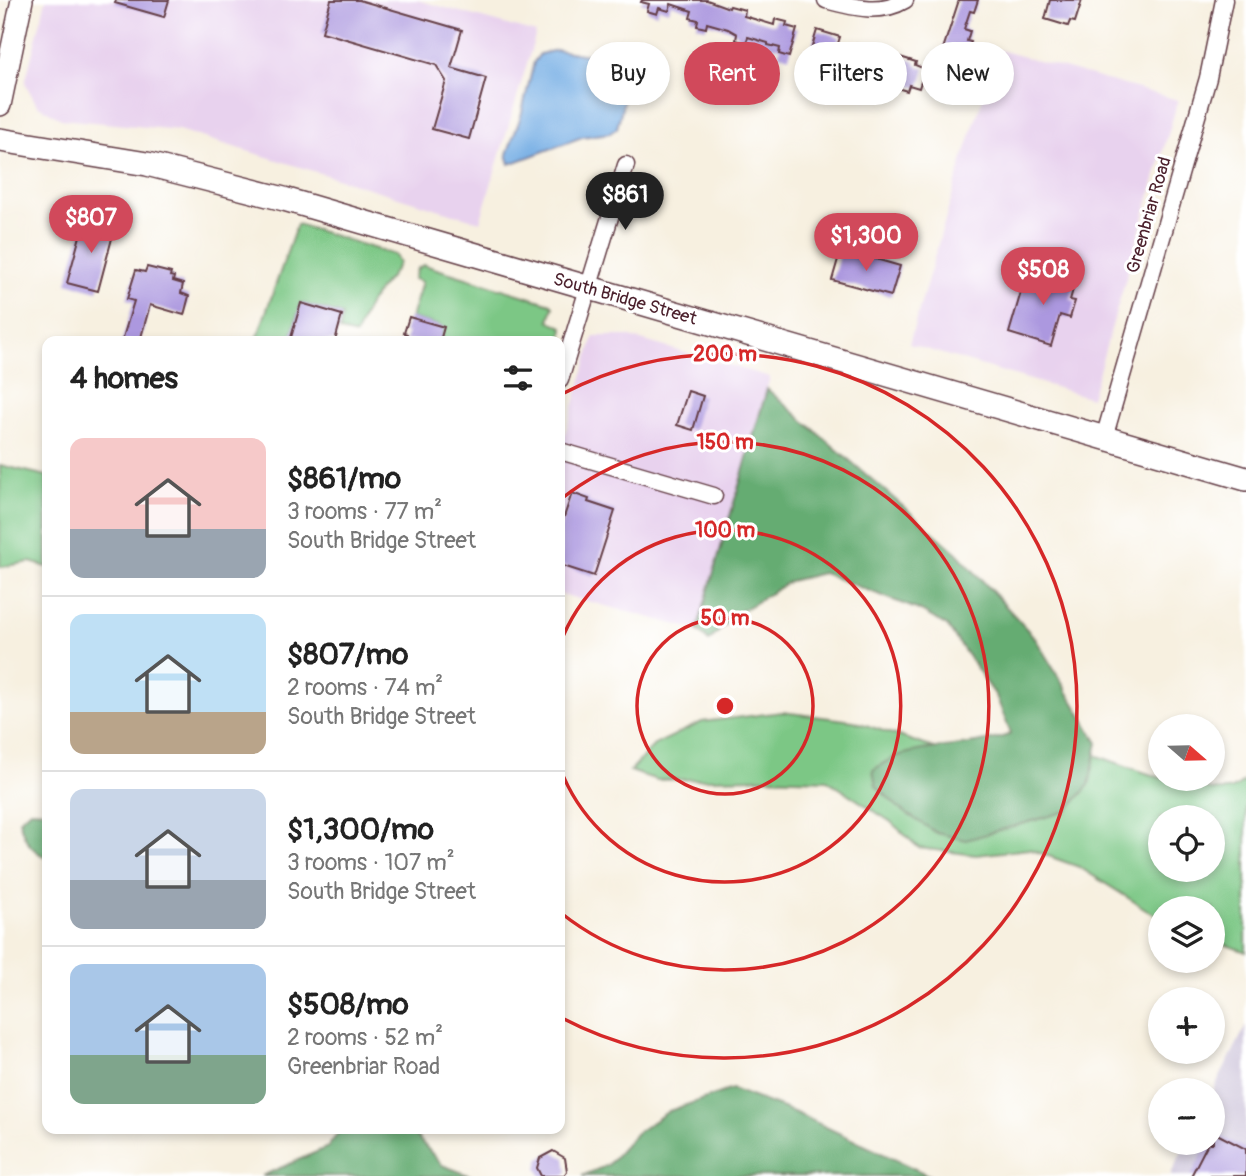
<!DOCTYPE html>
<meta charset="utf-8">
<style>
:root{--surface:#fff;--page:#f6f6f6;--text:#222;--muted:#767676;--line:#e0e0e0;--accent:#d1495b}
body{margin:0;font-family:Pangolin,sans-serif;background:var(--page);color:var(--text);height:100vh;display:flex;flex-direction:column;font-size:26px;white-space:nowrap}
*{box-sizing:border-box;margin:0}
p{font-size:23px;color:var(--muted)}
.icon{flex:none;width:38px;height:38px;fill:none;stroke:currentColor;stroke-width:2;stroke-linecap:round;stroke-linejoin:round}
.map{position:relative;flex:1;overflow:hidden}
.sheet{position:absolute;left:42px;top:336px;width:523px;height:798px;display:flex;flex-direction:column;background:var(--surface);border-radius:14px;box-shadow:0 4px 10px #0003}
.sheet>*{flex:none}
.guide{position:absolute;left:586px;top:42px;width:555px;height:63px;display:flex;gap:14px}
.needle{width:46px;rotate:110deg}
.fabs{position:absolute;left:1148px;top:714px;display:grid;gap:14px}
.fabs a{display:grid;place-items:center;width:77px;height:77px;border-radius:50%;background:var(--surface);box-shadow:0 4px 10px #0003;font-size:35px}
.price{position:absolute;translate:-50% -60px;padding:0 16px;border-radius:24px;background:var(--accent);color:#fff;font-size:23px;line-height:46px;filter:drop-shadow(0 2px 4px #0008)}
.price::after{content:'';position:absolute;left:50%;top:42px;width:21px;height:16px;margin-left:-10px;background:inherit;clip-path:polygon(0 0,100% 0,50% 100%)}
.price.current{background:#222;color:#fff}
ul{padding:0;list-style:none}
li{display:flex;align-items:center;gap:21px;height:175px;padding:0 28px}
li+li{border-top:2px solid var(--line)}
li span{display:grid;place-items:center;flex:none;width:196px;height:140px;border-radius:14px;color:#555}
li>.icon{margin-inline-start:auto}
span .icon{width:84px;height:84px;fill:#fffc;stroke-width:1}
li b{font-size:30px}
h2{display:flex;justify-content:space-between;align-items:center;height:84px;padding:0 28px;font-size:30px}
.chip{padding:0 24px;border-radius:32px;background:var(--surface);box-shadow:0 4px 10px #0003;font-size:24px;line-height:63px}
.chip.current{background:var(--accent);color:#fff}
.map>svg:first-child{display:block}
.built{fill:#e8d2ee}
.industrial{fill:#c9bfd7}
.green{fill:#7cc785;stroke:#637358;stroke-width:2;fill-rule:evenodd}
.forest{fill:#65ac72;stroke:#58664e;stroke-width:2}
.water{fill:#75ade4;stroke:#606688;stroke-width:2}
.building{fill:#ac98df}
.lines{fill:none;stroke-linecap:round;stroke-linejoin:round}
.minor-casing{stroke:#643e46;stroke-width:19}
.major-casing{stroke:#643e46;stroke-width:24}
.highway-casing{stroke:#643e46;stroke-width:26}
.minor{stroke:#fff;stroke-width:16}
.major{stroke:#fff;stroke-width:21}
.highway{stroke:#fff;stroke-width:23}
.ring{fill:none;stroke:#d62828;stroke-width:3.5}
.labels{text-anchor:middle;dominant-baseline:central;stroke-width:6;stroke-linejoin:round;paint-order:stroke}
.street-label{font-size:18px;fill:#4a1f2b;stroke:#fff}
.centre{fill:#d62828;stroke:#fff;stroke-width:3.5}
.ring-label{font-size:21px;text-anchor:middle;font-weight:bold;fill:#d62828;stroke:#fff;stroke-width:6;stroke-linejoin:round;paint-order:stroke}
</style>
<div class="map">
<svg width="1246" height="1176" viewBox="0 0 1246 1176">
<rect width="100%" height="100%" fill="#fff"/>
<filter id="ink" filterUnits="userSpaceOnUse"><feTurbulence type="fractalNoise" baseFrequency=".0143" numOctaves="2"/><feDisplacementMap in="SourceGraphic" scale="14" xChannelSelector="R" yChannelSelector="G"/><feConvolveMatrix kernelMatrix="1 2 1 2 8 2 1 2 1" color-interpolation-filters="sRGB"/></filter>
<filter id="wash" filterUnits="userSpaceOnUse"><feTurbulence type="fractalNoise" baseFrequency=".00686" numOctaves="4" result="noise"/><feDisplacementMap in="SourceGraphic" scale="28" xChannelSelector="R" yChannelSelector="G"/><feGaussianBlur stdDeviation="1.57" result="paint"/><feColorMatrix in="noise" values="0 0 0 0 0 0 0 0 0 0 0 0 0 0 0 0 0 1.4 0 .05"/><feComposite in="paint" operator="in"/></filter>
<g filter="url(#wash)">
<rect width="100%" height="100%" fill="#f7f0e0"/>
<g class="built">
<polygon points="46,0 417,0 536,33 480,222 178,130 61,119 37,105 25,83"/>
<polygon points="999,50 1178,100 1091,398 909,344 964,155"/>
<polygon points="594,336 627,336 770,377 697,630 560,594 560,451"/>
</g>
<polygon class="industrial" points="1246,1026 1246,1176 1170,1176 1186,1143 1213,1143 1213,1091"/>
<g class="green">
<path d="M297 224 395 255 399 262C394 276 384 283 376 294 366 307 361 321 356 335L340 331 342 315 301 303 290 341H256Z"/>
<polygon points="424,265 551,304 553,306 549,321 563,327 560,358 560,341 440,341 444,327 411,318 422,282 414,279 417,269"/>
<polygon points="0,465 47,476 47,567 30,562 0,567"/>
<path d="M782 712 854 721 934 748 895 756 1089 785 1095 755C1124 765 1204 797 1232 789 1237 787 1242 783 1246 780V952L1213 940V908H1160V918L1079 867 1029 849 976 855 919 848 891 822 827 780 761 778 657 780 630 771 654 745 702 722ZM1160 817H1213V870H1160Z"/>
</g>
<g class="forest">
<path d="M767 389 957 553 1035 638 1098 743 1089 785 1067 811 966 840 937 833 901 810 876 786 873 770C881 765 889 759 897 756 934 744 974 748 1011 734L996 696 947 626 919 610 823 573 790 581 735 615 709 641 697 630Z"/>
<path d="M30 810 47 811V858C29 849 24 839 19 820Z"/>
<polygon points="732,1089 796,1113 930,1176 582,1176 608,1165 636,1133 669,1111"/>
<polygon points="341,1129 410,1129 442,1165 471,1176 262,1176 328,1147"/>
</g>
<polygon class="water" points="557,50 588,55 628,68 630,75 617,128 610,133 582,137 510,164 507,154 521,116 534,62 540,54"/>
<g id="blocks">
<g class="building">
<polygon points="116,0 169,0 164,17 115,3"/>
<polygon points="331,0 359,0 462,30 451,68 486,78 469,139 432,129 446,81 436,65 322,32"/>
<polygon points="642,0 707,0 729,8 730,6 745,10 744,16 774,25 775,19 787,22 786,26 797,29 789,57 779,54 780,48 768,45 768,43 748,37 746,43 736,40 737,34 728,29 707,23 706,28 697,26 698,20 690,18 692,11 671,4 669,11 659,8 657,14 647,11 649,4 641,2"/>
<polygon points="959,0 978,0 974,12 970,11 964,29 970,31 967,41 971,42 968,51 964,50 962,58 942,52"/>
<polygon points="1050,0 1082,0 1075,22 1070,21 1068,26 1045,19"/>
<polygon points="817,30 840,37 834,56 826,54 825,60 815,57 817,51 811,50"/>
<polygon points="857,44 882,49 876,70 870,68 868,73 859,70 860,65 852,63"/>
<polygon points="900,57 916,62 915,65 925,69 919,88 909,85 907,91 897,88 899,81 893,79"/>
<polygon points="85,218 115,227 98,291 67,283"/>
<polygon points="841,249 900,266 891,296 832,280"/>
<polygon points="147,267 171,273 170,276 174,277 173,281 183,284 181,293 189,296 184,315 150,305 140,341 122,341 134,301 127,299 136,270 145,272"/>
<polygon points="1046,268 1076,279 1070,300 1075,301 1070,318 1060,315 1051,346 1009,333 1024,282 1040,286"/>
<polygon points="301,303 342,315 335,341 290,341"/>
<polygon points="409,317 444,327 440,341 405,341 407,334 404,333"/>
<polygon points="688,391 703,396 693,430 677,425"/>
<polygon points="572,493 589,499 588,502 615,511 594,576 560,565 560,529"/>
<polygon points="1213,1132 1246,1149 1246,1176 1191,1176 1208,1143 1213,1143"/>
<polygon points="553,1151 565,1158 567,1171 564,1176 541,1176 537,1168 540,1158"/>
</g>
</g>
</g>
<g filter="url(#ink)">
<use href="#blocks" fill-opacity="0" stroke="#643e46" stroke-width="2"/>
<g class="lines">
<g class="minor-casing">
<g id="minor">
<path d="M826 0C852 7 880 15 905 0"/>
<polyline points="560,380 626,165"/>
<polyline points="1104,438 1208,78 1224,0"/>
<polyline points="560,451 714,496"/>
</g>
</g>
<g class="major-casing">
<polyline id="major" points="0,105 22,0"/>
</g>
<g class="highway-casing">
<polyline id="highway" points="0,140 147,164 284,199 1246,479"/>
</g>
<use href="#minor" class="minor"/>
<use href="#major" class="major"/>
<use href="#highway" class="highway"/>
</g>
</g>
<g class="ring">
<circle cx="725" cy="706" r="88"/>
<path d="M560 644A176 176 0 1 1 560 768"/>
<path d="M561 499A264 264 0 1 1 561 913"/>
<path d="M562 394A352 352 0 1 1 562 1018"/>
</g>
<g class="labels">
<g class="street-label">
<text transform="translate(1149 215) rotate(-74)">Greenbriar Road</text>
<text transform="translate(625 299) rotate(16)">South Bridge Street</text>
</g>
</g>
<circle cx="725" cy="706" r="10" class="centre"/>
<g class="ring-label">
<text x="725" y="361">200 m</text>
<text x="725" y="449">150 m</text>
<text x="725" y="537">100 m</text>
<text x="725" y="625">50 m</text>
</g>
</svg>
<div class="fabs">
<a><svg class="needle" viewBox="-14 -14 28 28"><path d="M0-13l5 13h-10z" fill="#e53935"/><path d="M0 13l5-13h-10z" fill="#767676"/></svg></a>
<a><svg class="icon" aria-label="locate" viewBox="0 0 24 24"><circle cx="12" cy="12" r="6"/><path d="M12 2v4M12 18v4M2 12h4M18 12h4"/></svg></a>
<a><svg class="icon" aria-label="layers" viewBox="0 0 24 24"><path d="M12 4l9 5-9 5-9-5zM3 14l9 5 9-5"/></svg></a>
<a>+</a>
<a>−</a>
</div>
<b class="price current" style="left:625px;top:232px">$861</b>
<b class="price" style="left:91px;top:255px">$807</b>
<b class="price" style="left:866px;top:273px">$1,300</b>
<b class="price" style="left:1043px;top:307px">$508</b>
<div class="guide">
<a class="chip">Buy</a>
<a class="chip current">Rent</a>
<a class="chip">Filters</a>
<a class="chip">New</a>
</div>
<section class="sheet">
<h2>4 homes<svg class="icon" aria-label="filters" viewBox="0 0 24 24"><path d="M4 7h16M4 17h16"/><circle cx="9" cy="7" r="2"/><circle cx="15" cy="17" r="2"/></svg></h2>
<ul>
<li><span style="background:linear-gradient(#f6c9c9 65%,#9aa5b1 0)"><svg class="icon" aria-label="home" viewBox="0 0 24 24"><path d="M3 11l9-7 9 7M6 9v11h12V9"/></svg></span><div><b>$861/mo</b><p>3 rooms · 77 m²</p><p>South Bridge Street</p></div></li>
<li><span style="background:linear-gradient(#bfe0f5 70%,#b9a48a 0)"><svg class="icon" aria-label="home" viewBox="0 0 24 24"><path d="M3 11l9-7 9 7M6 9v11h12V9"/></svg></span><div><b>$807/mo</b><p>2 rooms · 74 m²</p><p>South Bridge Street</p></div></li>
<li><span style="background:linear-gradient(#c9d6e8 65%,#9aa5b1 0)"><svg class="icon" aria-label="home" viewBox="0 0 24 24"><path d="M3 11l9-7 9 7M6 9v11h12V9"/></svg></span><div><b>$1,300/mo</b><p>3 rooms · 107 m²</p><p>South Bridge Street</p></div></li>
<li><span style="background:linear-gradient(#a9c7e8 65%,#7fa58c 0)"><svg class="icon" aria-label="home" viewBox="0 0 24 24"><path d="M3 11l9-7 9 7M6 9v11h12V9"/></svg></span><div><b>$508/mo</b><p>2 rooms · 52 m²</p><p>Greenbriar Road</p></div></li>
</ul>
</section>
</div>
